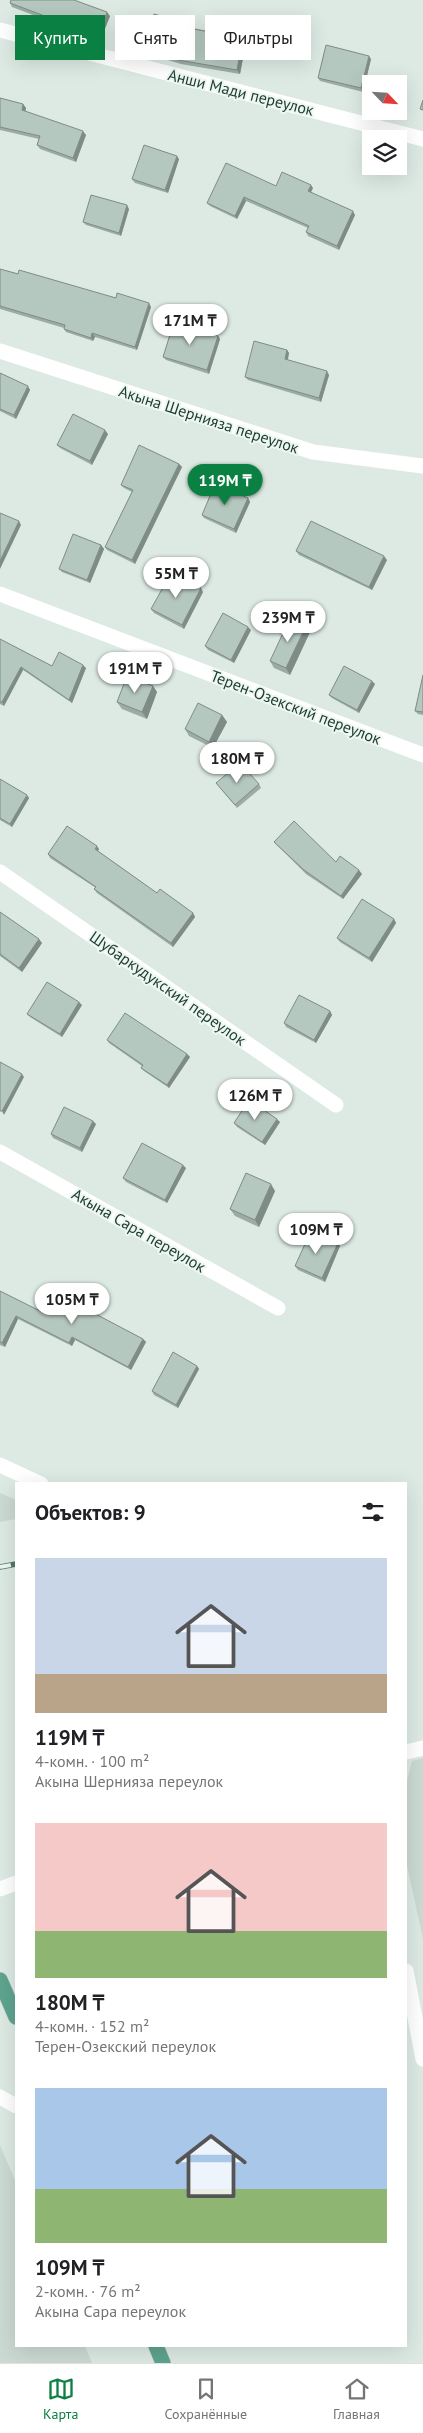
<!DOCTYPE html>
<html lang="ru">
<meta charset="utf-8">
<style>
:root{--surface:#fff;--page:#f2f2f2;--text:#202124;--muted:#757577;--line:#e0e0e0;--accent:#0b8043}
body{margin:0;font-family:"PT Sans",sans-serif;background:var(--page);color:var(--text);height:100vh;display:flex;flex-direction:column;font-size:19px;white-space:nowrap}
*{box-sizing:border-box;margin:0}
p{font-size:16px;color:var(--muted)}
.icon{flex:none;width:28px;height:28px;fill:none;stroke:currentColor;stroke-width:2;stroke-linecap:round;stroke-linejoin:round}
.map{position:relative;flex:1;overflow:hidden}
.panel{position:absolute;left:15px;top:1482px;width:392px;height:865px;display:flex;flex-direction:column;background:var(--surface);border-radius:0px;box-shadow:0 5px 20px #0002}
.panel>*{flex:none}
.banner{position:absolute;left:15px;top:15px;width:394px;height:45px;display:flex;gap:10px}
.needle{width:32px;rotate:115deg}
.tools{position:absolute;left:362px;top:75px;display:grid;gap:10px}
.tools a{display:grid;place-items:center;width:45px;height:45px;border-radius:0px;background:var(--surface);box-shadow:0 5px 20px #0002;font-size:25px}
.price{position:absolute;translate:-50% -42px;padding:0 11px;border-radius:18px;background:#fff;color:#222;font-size:16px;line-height:32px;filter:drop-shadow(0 1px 2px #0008)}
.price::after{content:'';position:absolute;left:50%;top:30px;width:15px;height:11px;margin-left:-8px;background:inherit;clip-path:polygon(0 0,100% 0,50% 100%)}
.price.on{background:var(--accent);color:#fff}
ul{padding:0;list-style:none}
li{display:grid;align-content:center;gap:10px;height:265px;padding:0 20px}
li span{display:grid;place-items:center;height:155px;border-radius:0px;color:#555}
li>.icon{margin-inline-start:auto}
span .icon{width:90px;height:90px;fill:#fffc;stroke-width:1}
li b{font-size:21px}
h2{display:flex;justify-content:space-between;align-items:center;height:60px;padding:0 20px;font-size:21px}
.pill{padding:0 18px;border-radius:0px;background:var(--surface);box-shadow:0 5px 20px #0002;font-size:18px;line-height:45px}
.pill.on{background:var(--accent);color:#fff}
.tabs{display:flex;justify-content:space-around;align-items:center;height:70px;border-top:1px solid var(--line);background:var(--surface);font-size:14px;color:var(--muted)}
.tabs a{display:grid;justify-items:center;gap:2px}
.tabs .on{color:var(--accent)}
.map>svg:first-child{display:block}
.built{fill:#cbdad3}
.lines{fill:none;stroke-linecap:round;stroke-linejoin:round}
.major-casing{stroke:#bcc4c1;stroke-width:16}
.minor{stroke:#fff;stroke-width:15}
.major{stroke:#5ea48e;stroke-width:15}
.rail-casing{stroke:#57776d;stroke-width:5.5}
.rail{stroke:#edf7f2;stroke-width:4;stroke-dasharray:11;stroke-linecap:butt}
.wall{fill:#9caca4}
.shaded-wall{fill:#7f8c86}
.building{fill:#b5c8bf;stroke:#7f8c86}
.labels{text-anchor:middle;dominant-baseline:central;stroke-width:4;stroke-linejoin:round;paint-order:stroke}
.street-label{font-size:16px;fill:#1e3b31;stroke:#edf7f2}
</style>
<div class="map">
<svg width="423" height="2363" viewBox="0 0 423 2363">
<rect width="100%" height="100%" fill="#ddeae4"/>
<g class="built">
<polygon points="0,1493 16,1500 16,1519 0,1522"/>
<polygon points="423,1758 423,1939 406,1861 406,1784 412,1761"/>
<polygon points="0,2145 16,2183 16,2346 85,2346 92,2363 0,2363"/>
</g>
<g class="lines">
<g class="major-casing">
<g id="major">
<polyline points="0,1980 16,2017"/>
<polyline points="156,2346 163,2363"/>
</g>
</g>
<g class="minor">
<polyline points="0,30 423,139"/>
<polyline points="0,351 313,452 423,466"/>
<polyline points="0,594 423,755"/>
<polyline points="0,872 336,1105"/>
<polyline points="0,1152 278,1308"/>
<polyline points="0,1465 41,1484"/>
<polyline points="406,1752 423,1748"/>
<polyline points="0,1889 16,1883"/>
<polyline points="406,1971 423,2059"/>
<polyline points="0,2097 16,2106"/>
</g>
<use href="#major" class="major"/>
<g class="rail-casing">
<polyline id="rail" points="0,1567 16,1564"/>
</g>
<use href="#rail" class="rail"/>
</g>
<g class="wall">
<polygon points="10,3 110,16 98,46 58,31 55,28 57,24 12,7"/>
<polygon points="189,24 192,28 243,38 246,42 240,74 181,64 145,53 143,50"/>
<polygon points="371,59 363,92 320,81 318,78"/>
<polygon points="0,98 23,104 26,108 25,111 86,135 76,162 40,149 37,145 39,139 0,130"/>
<polygon points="179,159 168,193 135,183 132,179"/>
<polygon points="276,186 313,188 311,192 355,215 339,250 308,236 306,232 308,228 246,201 237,219 210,206 207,203"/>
<polygon points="129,209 121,236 86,225 83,222"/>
<polygon points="0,269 151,307 137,350 95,337 93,341 66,332 64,329 64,328 0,309"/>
<polygon points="218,336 220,339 209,374 166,360 163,357"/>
<polygon points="287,350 289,353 288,360 329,375 321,402 248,380 245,377"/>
<polygon points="0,373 30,390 16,419 0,411"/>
<polygon points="108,434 92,465 60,448 57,445"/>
<polygon points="179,464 182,467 135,564 107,550 105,547 132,492 124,488 121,485"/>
<polygon points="248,498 250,502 236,533 204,518 202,515"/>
<polygon points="101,545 104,549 90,583 62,572 59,569"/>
<polygon points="296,551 387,560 372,590 299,555"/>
<polygon points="203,592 184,629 154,613 151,609"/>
<polygon points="251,630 234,663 208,650 205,646"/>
<polygon points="310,632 290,675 274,668 270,661"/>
<polygon points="0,639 52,666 86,668 72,703 23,670 4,706 0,704"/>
<polygon points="423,675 423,715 418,714 415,711"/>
<polygon points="375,684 359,713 332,698 329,695"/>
<polygon points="153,686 157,692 147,719 122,709 117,702"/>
<polygon points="222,715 227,722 213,748 189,736 185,729"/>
<polygon points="0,779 29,798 12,827 0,820"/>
<polygon points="216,783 259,784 261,788 237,808"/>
<polygon points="274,842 336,862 362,874 343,899 306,874"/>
<polygon points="99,849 98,851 157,893 193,913 195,917 173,947 97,893 94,889 96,888 50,858 48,854"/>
<polygon points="0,912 42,943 22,972 0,956"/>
<polygon points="394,919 396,923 372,962 340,942 337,938"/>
<polygon points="82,1005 62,1037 30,1017 27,1014"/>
<polygon points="330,1011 332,1015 316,1043 286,1027 284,1023"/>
<polygon points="107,1040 187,1054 190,1057 169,1088 144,1071 141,1068 142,1066 109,1043"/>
<polygon points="280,1122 265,1145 237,1127 234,1123"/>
<polygon points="96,1124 82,1152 53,1138 51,1134"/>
<polygon points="186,1168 167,1203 126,1182 123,1178"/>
<polygon points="275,1191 259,1227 235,1216 230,1209"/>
<polygon points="338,1243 340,1246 325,1282 298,1270 295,1266"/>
<polygon points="0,1291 44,1313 92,1306 90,1311 143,1339 146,1342 131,1370 75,1340 72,1346 18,1319 5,1347 0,1345"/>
<polygon points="197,1366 199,1369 178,1408 154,1395 152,1391"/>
</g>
<g class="shaded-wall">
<polygon points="107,12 110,16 98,46 96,42"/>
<polygon points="243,38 246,42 240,74 237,70"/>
<polygon points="369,56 371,59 363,92 361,88"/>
<polygon points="23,104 26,108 25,114 22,110"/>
<polygon points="83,131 86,135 76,162 73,158"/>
<polygon points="177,156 179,159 168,193 165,190"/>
<polygon points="311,185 313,188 310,194 308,191"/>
<polygon points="244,197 246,201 237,219 235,216"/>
<polygon points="127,205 129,209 121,236 119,233"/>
<polygon points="353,211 355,215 339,250 337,246"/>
<polygon points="149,303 151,307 137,350 135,347"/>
<polygon points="92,333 95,337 93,341 91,338"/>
<polygon points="218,336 220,339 209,374 207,370"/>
<polygon points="287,350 289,353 287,362 285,359"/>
<polygon points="327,371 329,375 321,402 319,398"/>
<polygon points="28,386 30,390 16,419 14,415"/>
<polygon points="105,430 108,434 92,465 90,461"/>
<polygon points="179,464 182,467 135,564 132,560"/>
<polygon points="248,498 250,502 236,533 234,529"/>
<polygon points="19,521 21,525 0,569 0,561"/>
<polygon points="101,545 104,549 90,583 87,580"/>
<polygon points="384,556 387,560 372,590 369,587"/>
<polygon points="201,588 203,592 184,629 182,625"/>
<polygon points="306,626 310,632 290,675 286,668"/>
<polygon points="248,627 251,630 234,663 231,660"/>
<polygon points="83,665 86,668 72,703 69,700"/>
<polygon points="21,667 23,670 4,706 2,702"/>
<polygon points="372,681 375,684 359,713 357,710"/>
<polygon points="153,686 157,692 147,719 142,712"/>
<polygon points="222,715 227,722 213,748 209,742"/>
<polygon points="27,795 29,798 12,827 10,824"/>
<polygon points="97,846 99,849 97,853 95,849"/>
<polygon points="359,870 362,874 343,899 341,896"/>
<polygon points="193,913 195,917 173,947 171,943"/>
<polygon points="394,919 396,923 372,962 369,958"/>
<polygon points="39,939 42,943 22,972 19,968"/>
<polygon points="79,1002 82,1005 62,1037 60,1034"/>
<polygon points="330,1011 332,1015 316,1043 314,1040"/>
<polygon points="187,1054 190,1057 169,1088 167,1085"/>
<polygon points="22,1074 24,1077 4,1115 2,1111"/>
<polygon points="277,1119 280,1122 265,1145 262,1142"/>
<polygon points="93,1121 96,1124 82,1152 80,1148"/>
<polygon points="183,1165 186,1168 167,1203 165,1200"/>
<polygon points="271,1184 275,1191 259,1227 255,1220"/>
<polygon points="338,1243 340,1246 325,1282 322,1278"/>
<polygon points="89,1303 92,1306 89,1312 86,1309"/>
<polygon points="16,1316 18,1319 5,1347 2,1343"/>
<polygon points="72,1337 75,1340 72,1346 69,1343"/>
<polygon points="143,1339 146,1342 131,1370 128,1367"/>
<polygon points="197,1366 199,1369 178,1408 176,1405"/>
</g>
<g class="building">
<polygon points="11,0 74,0 107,12 96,42 55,28 58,21 10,3"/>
<polygon points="154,14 189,24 188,28 243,38 237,70 178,60 143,50"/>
<polygon points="326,45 369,56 361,88 318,78"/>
<polygon points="0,98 23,104 22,110 83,131 73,158 37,145 40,136 0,127"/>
<polygon points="423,100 423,110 420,109"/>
<polygon points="144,145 177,156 165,190 132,179"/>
<polygon points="226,163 276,186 282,172 311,185 308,191 353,211 337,246 306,232 309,226 244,197 235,216 207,203"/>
<polygon points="91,195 127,205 119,233 83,222"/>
<polygon points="0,269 18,274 19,270 116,298 117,293 149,303 135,347 92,333 91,338 64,329 65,325 0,306"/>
<polygon points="174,322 218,336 207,370 163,357"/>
<polygon points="254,341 287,350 285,359 327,371 319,398 245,377"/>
<polygon points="0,373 28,386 14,415 0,409"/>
<polygon points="73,414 105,430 90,461 57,445"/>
<polygon points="139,445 179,464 132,560 105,547 133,490 121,485"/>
<polygon points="215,484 248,498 234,529 202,515"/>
<polygon points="0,513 19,521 0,561"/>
<polygon points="311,521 384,556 369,587 296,551"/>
<polygon points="73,534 101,545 87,580 59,569"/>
<polygon points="171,573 201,588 182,625 151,609"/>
<polygon points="223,613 248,627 231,660 205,646"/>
<polygon points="290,618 306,626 286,668 270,661"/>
<polygon points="0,639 52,666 59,652 83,665 69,700 21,667 2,702 0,702"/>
<polygon points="344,666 372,681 357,710 329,695"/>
<polygon points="423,675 423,712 415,711"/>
<polygon points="127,676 153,686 142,712 117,702"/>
<polygon points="198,703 222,715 209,742 185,729"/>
<polygon points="240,763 259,784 235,805 216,783"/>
<polygon points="0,779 27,795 10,824 0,818"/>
<polygon points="294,821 336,862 340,856 359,870 341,896 304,870 274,842"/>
<polygon points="67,826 97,846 95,849 157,893 160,889 193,913 171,943 94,889 96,887 48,854"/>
<polygon points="362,899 394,919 369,958 337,938"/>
<polygon points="0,912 39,939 19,968 0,954"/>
<polygon points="47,982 79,1002 60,1034 27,1014"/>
<polygon points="299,995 330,1011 314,1040 284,1023"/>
<polygon points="125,1013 187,1054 167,1085 141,1068 143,1065 107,1040"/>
<polygon points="0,1062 22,1074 2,1111 0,1111"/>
<polygon points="249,1100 277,1119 262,1142 234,1123"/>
<polygon points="64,1107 93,1121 80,1148 51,1134"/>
<polygon points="142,1143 183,1165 165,1200 123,1178"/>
<polygon points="246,1173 271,1184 255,1220 230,1209"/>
<polygon points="311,1231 338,1243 322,1278 295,1266"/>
<polygon points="57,1287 89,1303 86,1309 143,1339 128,1367 72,1337 69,1343 16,1316 2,1343 0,1342 0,1291 44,1313"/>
<polygon points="173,1352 197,1366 176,1405 152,1391"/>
</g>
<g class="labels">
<g class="street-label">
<text transform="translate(241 92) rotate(14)">Анши Мади переулок</text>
<text transform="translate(209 419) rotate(18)">Акына Шернияза переулок</text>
<text transform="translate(296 707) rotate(21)">Терен-Озекский переулок</text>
<text transform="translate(168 988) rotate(35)">Шубаркудукский переулок</text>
<text transform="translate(139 1230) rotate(30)">Акына Сара переулок</text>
</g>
</g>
</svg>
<div class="tools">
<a><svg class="needle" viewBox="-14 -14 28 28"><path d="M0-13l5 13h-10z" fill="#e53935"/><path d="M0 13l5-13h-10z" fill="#757577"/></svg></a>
<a><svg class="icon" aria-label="layers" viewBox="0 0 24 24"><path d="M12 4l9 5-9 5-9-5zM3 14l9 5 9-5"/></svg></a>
</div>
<b class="price" style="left:190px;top:346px">171M ₸</b>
<b class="price on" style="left:225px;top:506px">119M ₸</b>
<b class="price" style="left:176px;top:599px">55M ₸</b>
<b class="price" style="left:288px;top:643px">239M ₸</b>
<b class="price" style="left:135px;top:694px">191M ₸</b>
<b class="price" style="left:237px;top:784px">180M ₸</b>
<b class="price" style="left:255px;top:1121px">126M ₸</b>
<b class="price" style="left:316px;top:1255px">109M ₸</b>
<b class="price" style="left:72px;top:1325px">105M ₸</b>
<div class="banner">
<a class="pill on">Купить</a>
<a class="pill">Снять</a>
<a class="pill">Фильтры</a>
</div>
<section class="panel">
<h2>Объектов: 9<svg class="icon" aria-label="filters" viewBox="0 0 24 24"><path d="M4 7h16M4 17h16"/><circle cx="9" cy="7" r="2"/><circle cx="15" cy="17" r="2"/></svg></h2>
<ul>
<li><span style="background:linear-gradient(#c9d6e8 75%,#b9a48a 0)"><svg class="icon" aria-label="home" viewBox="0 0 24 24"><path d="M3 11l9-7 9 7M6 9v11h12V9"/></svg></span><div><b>119M ₸</b><p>4-комн. · 100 m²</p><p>Акына Шернияза переулок</p></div></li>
<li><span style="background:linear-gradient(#f6c9c9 70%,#8fb573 0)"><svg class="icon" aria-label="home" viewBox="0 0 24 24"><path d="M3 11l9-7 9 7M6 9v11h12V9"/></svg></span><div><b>180M ₸</b><p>4-комн. · 152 m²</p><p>Терен-Озекский переулок</p></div></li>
<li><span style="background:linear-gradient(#a9c7e8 65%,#8fb573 0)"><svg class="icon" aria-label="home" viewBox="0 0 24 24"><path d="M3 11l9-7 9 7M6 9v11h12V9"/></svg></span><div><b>109M ₸</b><p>2-комн. · 76 m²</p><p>Акына Сара переулок</p></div></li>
</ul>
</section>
</div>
<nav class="tabs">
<a class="on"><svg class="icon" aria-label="map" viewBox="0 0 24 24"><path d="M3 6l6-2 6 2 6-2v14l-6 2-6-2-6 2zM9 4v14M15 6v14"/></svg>Карта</a>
<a><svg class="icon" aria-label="saved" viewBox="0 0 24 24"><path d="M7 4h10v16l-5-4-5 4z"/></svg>Сохранённые</a>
<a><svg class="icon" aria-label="home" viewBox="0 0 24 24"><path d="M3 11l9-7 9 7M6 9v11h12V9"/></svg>Главная</a>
</nav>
